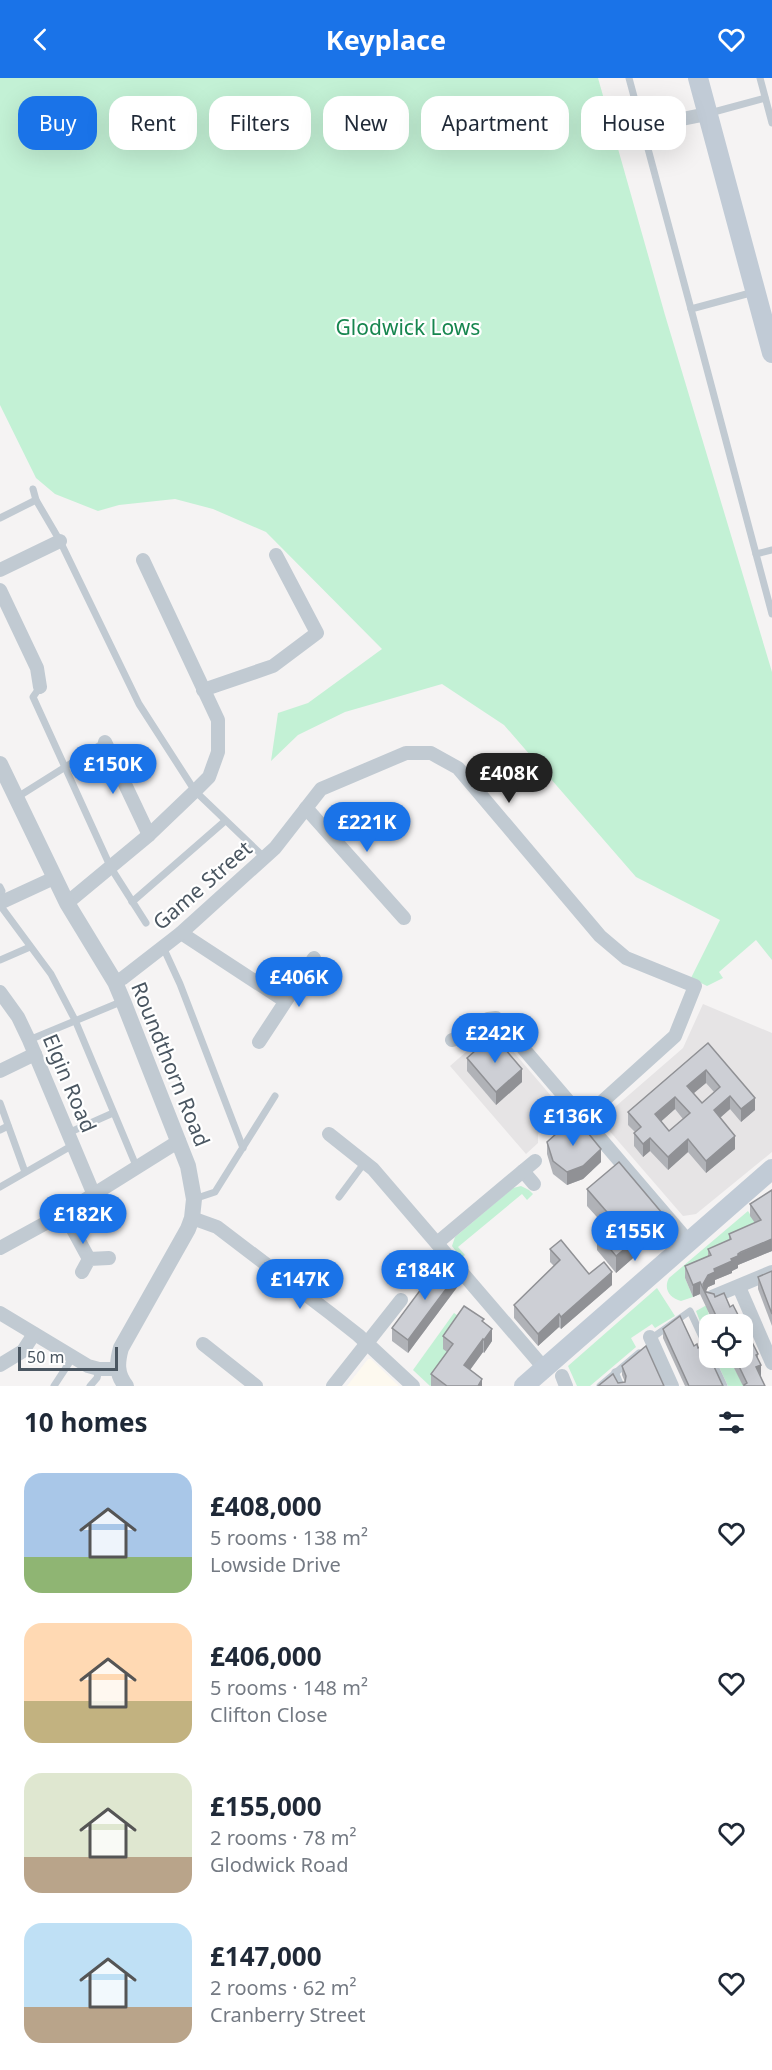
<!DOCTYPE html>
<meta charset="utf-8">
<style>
:root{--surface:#fff;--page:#f2f2f3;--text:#1f2937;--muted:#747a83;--accent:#1a73e8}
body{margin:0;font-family:"Noto Sans",sans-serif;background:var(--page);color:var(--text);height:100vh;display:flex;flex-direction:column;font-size:22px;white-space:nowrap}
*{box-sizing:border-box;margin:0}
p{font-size:20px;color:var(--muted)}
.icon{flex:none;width:33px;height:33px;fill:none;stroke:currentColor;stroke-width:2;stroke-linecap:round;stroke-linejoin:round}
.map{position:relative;height:1308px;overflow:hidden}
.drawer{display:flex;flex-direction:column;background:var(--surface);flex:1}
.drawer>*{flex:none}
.guide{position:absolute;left:18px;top:18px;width:736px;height:54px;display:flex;gap:12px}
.controls{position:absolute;left:699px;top:1236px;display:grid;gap:12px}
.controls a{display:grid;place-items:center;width:54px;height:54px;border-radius:12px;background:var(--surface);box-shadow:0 6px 24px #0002;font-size:30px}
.scale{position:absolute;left:18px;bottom:15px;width:100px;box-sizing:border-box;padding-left:6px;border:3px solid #4a5661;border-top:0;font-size:16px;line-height:21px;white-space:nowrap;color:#4a5661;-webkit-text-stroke:4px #fff;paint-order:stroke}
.price{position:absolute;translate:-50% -51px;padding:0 14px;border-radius:21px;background:var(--accent);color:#fff;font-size:20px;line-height:39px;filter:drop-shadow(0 2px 3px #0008)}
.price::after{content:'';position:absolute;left:50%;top:36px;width:18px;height:14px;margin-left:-9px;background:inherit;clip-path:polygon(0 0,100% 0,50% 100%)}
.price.active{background:#222;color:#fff}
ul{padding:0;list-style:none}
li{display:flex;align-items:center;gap:18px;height:150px;padding:0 24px}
li span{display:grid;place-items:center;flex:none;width:168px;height:120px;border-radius:18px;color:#555}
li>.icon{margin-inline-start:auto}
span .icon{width:72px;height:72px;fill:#fffc;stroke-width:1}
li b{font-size:26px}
h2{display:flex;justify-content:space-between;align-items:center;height:72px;padding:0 24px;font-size:26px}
.pill{padding:0 21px;border-radius:18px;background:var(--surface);box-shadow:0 6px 24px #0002;font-size:21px;line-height:54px}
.pill.active{background:var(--accent);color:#fff}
header{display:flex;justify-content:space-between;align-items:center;height:78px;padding:0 24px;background:var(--accent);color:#fff;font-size:27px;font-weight:700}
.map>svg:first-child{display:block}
.commercial{fill:#fdf9ef}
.education{fill:#e6e4e5}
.green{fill:#c3f1d5}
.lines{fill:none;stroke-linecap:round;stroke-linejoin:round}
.service{stroke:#c1cad2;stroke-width:7}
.minor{stroke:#c1cad2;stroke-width:14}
.tertiary{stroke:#c1cad2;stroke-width:16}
.secondary{stroke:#c1cbd6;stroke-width:20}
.wall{fill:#b0b2b7;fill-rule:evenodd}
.shaded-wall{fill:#909195}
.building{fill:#cdcfd5;stroke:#909195;stroke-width:1.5;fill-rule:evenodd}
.labels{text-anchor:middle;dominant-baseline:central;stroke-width:4.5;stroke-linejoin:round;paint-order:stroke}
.park-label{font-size:21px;fill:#17864f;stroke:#fff}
.street-label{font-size:21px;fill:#4a5661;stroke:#fff}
</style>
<header><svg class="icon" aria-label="back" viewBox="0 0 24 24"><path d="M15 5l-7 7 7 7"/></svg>Keyplace<svg class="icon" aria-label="heart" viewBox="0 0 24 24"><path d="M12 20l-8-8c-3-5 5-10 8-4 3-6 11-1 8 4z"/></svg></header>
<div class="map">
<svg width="772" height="1308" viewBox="0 0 772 1308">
<rect width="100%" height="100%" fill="#f5f3f3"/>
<polygon class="commercial" points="368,1281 371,1281 399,1308 347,1308"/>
<g class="education">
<polygon points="703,926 772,955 772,1074 696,1136 683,1138 600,1042 683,970"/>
<polygon points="490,957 497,957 505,964 564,1033 538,1056 538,1065 526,1076 450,988 483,959"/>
</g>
<g class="green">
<polygon points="0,0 598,0 665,237 772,594 772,882 756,862 719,894 723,900 707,908 691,900 720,842 636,799 504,647 442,606 345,634 298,657 271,683 278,635 308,625 382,571 266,454 213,431 175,421 119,427 98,433 55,416 36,400 0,327"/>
<polygon points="521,1108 529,1112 533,1116 527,1122 522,1116 458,1169 465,1177 461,1180 452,1168 455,1159 513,1110"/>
<path d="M748 1133 772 1171 685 1200 693 1219 681 1223C670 1220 663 1211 669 1200Z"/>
<polygon points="657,1210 675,1238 655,1250 652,1246 631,1260 636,1269 590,1308 577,1308 568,1288"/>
<polygon points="723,1227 708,1234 713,1246 710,1246 709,1267 696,1233 705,1228"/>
<polygon points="454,1235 464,1242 464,1287 430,1308 413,1292"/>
<polygon points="715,1280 730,1280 731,1283 727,1285 729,1289 733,1288 744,1308 728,1308"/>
</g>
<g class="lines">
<g class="service">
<polyline points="629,0 691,231"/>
<polyline points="760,0 772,45"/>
<polyline points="710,35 765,20"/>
<polyline points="754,214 691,231 756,476"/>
<polyline points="33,411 36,422 60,463 139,626 195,713 265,780"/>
<polyline points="0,440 36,422"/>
<polyline points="772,472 756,476 772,536"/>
<polyline points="40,609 33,619 111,790 146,845"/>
<polyline points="16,720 105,664"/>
<polyline points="0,809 2,813 0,822"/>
<polyline points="132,824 225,743"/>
<polyline points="0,827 51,896 75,942 137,1090"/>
<polyline points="163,869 180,906 243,1070"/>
<polyline points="0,882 30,869"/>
<polyline points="29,962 123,923"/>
<polyline points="0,1025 25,1094"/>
<polyline points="0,1052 8,1048"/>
<polyline points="68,1055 113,1035"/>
<polyline points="0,1109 73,1067"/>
<polyline points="339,1119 365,1084"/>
<polyline points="194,1121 215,1114 275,1018"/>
<polyline points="649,1262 690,1233 710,1276"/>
<polyline points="711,1280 724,1308"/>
<polyline points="615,1294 621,1308"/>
<polyline points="54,1308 73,1279"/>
<polyline points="90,1308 97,1300 99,1291"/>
<polyline points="600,1308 639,1275"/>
</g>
<g class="minor">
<polyline points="642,49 707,36"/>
<polyline points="0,492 60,463"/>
<polyline points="0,512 37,590 40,609"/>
<polyline points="203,612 273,588 317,555 276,477"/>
<polyline points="105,664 149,757"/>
<polyline points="306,730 404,840"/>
<polyline points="0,825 54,800"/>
<polyline points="67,825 149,757 195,713 209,699 218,674 218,642 143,482"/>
<polyline points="181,855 285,923"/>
<polyline points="115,904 123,900 181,855 275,770 321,711 406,675 431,675 458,690 600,858 626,880 695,908 675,958 583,1041"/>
<polyline points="0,914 18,939 29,962 94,1117"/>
<polyline points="452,962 467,958 488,941 496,940 505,949 688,1163"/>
<polyline points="259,964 314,880"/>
<polyline points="0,993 35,976"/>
<polyline points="329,1056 373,1091 544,1290"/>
<polyline points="523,1093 534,1106"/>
<polyline points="64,1135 89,1181"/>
<polyline points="192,1140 217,1149 330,1235 358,1257 413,1308"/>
<polyline points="437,1165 535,1083"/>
<polyline points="0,1170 64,1135 179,1063"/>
<polyline points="82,1194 89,1181 109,1180"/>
<polyline points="739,1209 772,1285"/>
<polyline points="712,1219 772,1194"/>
<polyline points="0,1235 88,1288 99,1291 118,1291"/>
<polyline points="650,1259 672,1308"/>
<polyline points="203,1266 256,1308"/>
<polyline points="0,1287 23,1273 34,1256"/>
<polyline points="562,1298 566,1308"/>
<polyline points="333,1308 401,1222"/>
</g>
<path class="tertiary" d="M0 686 67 825 115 904 123 923 188 1088 194 1121 192 1140 188 1151 121 1270C117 1284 116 1296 126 1308"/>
<g class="secondary">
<polyline points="698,0 772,275"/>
<polyline points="524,1308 772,1091"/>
</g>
</g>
<g class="wall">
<path d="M708 965 755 1032 741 1044 730 1031 720 1040 735 1071 706 1095 688 1074 668 1092 650 1073 643 1079 634 1068V1055L635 1054 628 1047V1034ZM706 1005 714 1014 702 1025 693 1015ZM675 1031 683 1041 669 1053 661 1043Z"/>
<polygon points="467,980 522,1004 496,1027 467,993"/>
<polygon points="547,1064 601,1084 583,1101 567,1107 553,1096 547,1076"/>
<polygon points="587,1111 662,1152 640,1170 640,1172 632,1181 616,1195 597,1172 597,1155 605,1148 587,1128"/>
<polygon points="772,1112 772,1173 738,1187 738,1190 732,1193 732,1195 715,1202 715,1206 708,1209 706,1213 714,1216 715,1219 724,1215 730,1229 733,1227 758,1276 758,1282 761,1287 761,1299 765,1308 743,1308 729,1280 742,1280 742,1246 714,1246 700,1216 693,1219 685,1200 685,1188 708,1178 708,1171 729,1162 729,1156 755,1145 750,1138 750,1126"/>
<polygon points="550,1171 589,1196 612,1207 561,1251 559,1249 538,1268 514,1240 514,1227 554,1188 550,1184"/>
<polygon points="772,1193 772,1248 758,1211 758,1199"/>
<polygon points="458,1208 408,1275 392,1263 392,1250"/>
<polygon points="484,1245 492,1263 484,1275 483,1274 470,1292 482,1308 431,1308 431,1296 447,1274 443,1271 443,1258"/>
<polygon points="663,1251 694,1268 723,1308 685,1308 663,1260"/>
<polygon points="622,1288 664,1308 618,1305 625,1304 622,1297"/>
</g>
<g class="shaded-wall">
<polygon points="522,991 522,1004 496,1027 496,1014"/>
<polygon points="706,992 706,1005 687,1021 687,1008"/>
<polygon points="730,1018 730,1031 714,1045 714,1032"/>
<polygon points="675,1019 675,1031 655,1049 655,1036"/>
<polygon points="755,1020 755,1032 741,1044 741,1031"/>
<polygon points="735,1058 735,1071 706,1095 706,1083"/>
<polygon points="650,1060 650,1073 643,1079 643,1066"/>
<polygon points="688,1061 688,1074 668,1092 668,1079"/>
<polygon points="601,1071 601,1084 583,1101 567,1107 567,1094"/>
<polygon points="662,1135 662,1152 640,1170 640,1172 632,1181 616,1195 616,1178 639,1154"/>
<polygon points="772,1161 772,1173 738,1187 738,1190 732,1193 732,1195 715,1202 715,1206 708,1209 705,1215 703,1206 708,1197 714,1191 731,1181 738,1176"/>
<polygon points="612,1194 612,1207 561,1251 561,1239"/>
<polygon points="458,1195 458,1208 408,1275 408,1262"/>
<polygon points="700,1204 700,1216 693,1219 693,1207"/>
<polygon points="559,1236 559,1249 538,1268 538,1256"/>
<polygon points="492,1251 492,1263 484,1275 484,1262"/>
<polygon points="483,1261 483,1274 464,1300 464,1287"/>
<polygon points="761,1287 761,1299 756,1289"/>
<polygon points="482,1301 482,1308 478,1308"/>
</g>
<g class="building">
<polygon points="493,957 522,991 496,1014 467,980"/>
<path d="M708 965 755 1020 741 1031 730 1018 714 1032 735 1058 706 1083 688 1061 668 1079 650 1060 643 1066 634 1055 641 1049 628 1034ZM706 992 720 1009 702 1025 687 1008ZM675 1019 690 1035 669 1053 655 1036Z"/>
<polygon points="575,1039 601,1071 583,1088 567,1094 553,1083 547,1064"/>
<polygon points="619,1084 662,1135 639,1154 640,1156 632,1165 616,1178 597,1155 613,1141 587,1111"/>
<polygon points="772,1112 772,1161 741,1174 738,1176 738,1178 731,1181 732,1183 714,1191 715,1194 708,1197 703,1206 706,1214 714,1216 715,1219 724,1215 730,1229 733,1227 758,1276 756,1277 761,1287 756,1289 765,1308 744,1308 744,1307 747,1305 735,1280 742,1280 742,1246 720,1246 700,1204 693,1207 685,1188 711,1177 708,1171 731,1161 729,1156 761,1142 750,1126"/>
<polygon points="561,1162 589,1196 604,1184 612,1194 561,1239 559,1236 538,1256 514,1227 560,1182 550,1171"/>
<polygon points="442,1183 458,1195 408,1262 392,1250"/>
<polygon points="772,1193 772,1236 758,1199"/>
<polygon points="464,1228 484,1241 482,1243 492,1251 484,1262 483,1261 464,1287 482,1301 478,1308 447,1308 431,1296 453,1266 443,1258"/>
<polygon points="680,1238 694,1268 697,1266 698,1270 704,1267 723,1308 689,1308 663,1251"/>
<polygon points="646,1268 664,1308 598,1308 613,1296 618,1305 625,1304 626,1298 622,1288"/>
</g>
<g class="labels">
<g class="park-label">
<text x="408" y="249">Glodwick Lows</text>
</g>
<g class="street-label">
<text transform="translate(202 807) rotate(-41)">Game Street</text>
<text transform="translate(171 986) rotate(68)">Roundthorn Road</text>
<text transform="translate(70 1005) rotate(67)">Elgin Road</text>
</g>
</g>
</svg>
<div class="controls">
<a><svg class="icon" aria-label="locate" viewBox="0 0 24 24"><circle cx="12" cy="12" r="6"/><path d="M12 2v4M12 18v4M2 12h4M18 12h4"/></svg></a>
</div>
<div class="scale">50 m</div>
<b class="price" style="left:113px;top:717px">£150K</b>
<b class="price active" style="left:509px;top:726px">£408K</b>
<b class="price" style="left:367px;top:775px">£221K</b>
<b class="price" style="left:299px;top:930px">£406K</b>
<b class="price" style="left:495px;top:986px">£242K</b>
<b class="price" style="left:573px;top:1069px">£136K</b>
<b class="price" style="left:83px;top:1167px">£182K</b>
<b class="price" style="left:635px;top:1184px">£155K</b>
<b class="price" style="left:425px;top:1223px">£184K</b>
<b class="price" style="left:300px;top:1232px">£147K</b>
<div class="guide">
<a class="pill active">Buy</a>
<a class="pill">Rent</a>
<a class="pill">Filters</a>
<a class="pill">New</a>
<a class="pill">Apartment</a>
<a class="pill">House</a>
</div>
</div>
<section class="drawer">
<h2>10 homes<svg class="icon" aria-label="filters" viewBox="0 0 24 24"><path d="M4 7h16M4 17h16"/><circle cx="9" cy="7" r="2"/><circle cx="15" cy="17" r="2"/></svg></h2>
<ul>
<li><span style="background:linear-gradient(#a9c7e8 70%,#8fb573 0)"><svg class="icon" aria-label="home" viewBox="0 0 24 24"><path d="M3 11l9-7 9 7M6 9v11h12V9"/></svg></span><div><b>£408,000</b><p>5 rooms · 138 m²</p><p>Lowside Drive</p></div><svg class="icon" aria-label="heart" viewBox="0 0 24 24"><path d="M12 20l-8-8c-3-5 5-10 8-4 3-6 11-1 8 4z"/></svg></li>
<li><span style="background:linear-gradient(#ffd9b3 65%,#c2b280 0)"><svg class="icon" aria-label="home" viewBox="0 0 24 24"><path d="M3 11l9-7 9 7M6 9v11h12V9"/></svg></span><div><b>£406,000</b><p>5 rooms · 148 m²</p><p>Clifton Close</p></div><svg class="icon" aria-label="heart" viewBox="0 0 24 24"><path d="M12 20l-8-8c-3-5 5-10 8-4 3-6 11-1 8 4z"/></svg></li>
<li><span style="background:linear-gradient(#dfe7d0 70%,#b9a48a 0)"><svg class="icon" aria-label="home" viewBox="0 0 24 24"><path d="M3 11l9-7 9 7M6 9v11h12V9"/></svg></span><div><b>£155,000</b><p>2 rooms · 78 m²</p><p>Glodwick Road</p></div><svg class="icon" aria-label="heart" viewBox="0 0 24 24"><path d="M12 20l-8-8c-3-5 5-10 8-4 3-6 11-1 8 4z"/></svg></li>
<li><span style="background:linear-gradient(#bfe0f5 70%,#b9a48a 0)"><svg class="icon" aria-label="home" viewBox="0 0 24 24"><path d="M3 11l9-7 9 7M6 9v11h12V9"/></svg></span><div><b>£147,000</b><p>2 rooms · 62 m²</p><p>Cranberry Street</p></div><svg class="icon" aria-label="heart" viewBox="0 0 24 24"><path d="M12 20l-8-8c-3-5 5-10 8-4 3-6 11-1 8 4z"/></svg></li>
</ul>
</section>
